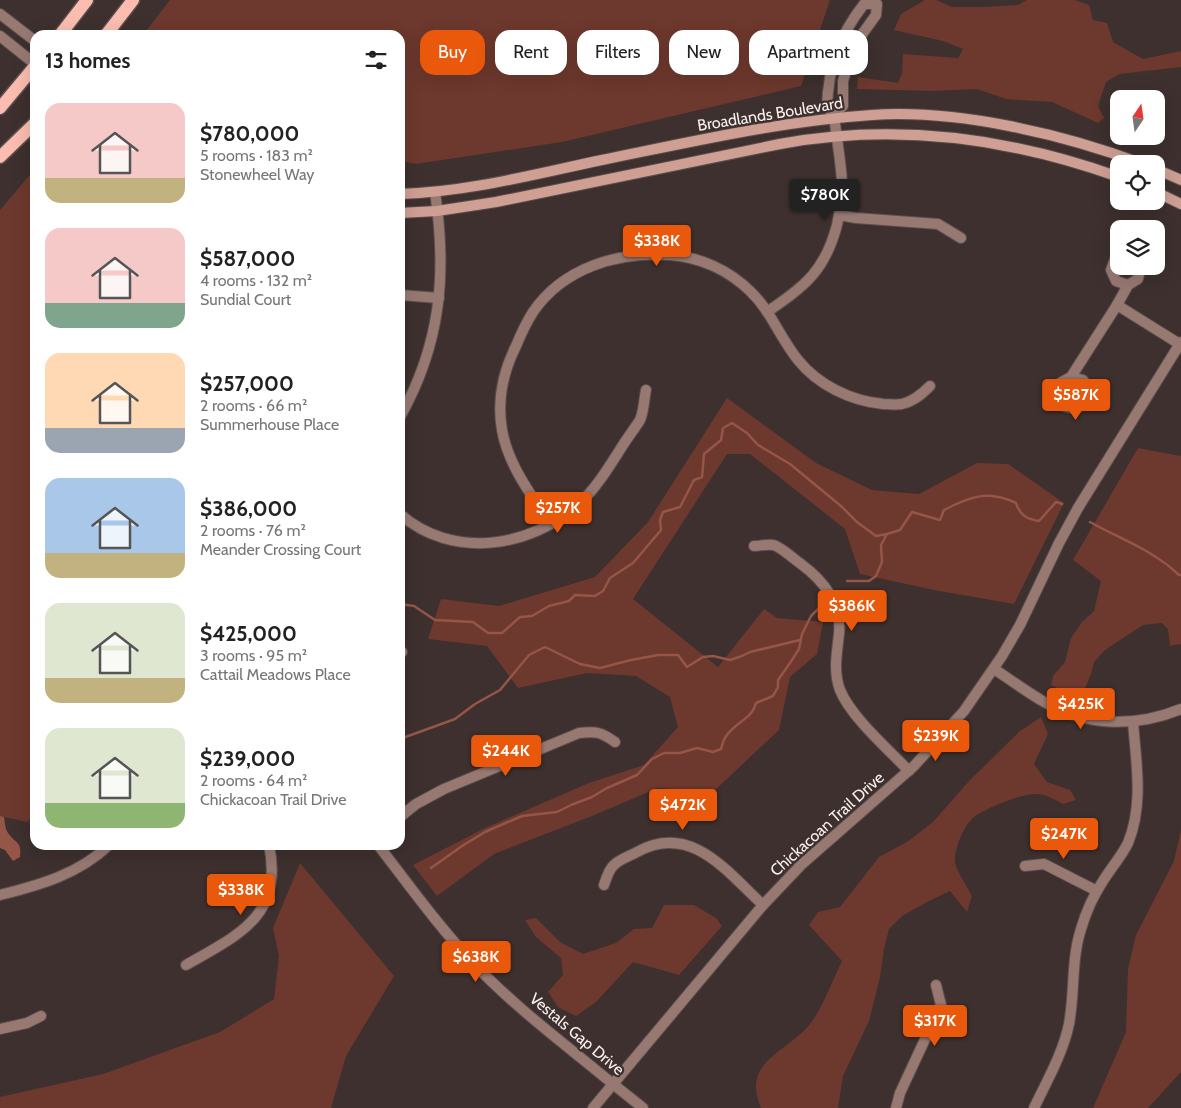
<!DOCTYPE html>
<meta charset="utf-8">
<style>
:root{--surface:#fff;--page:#f2f2f2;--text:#222;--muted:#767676;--accent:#ea580c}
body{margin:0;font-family:Cabin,sans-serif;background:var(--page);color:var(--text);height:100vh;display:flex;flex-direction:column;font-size:19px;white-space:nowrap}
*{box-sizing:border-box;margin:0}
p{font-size:16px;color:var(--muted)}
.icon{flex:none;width:28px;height:28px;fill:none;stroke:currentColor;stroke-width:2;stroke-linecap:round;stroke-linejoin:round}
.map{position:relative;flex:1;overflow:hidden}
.panel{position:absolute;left:30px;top:30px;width:375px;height:820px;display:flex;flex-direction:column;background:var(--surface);border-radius:15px;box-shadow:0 5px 20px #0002}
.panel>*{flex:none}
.banner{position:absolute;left:420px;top:30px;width:475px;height:45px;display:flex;gap:10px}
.needle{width:32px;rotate:13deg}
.buttons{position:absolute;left:1110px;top:90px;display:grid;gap:10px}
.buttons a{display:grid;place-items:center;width:55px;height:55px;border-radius:10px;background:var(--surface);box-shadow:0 5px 20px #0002;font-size:25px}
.price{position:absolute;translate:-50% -42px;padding:0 11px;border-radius:5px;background:var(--accent);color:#fff;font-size:16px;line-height:32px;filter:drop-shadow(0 1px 2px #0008)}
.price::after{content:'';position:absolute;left:50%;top:30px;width:15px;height:11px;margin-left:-8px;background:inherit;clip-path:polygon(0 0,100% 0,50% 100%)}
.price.on{background:#222;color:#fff}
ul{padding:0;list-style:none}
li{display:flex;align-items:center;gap:15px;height:125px;padding:0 15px}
li span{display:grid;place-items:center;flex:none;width:140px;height:100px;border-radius:15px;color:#555}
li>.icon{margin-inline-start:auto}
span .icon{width:60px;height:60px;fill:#fffc;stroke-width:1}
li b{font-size:21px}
h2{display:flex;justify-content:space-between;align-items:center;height:60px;padding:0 15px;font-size:21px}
.pill{padding:0 18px;border-radius:15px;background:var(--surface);box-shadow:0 5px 20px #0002;font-size:18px;line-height:45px}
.pill.on{background:var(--accent);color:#fff}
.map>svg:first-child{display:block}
.green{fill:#6d382d}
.water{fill:#955648}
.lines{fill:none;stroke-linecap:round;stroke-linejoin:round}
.stream{stroke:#955648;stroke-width:2.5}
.minor-casing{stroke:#5b4f4d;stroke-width:12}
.tertiary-casing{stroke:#5b4f4d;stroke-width:12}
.secondary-casing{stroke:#5b4f4d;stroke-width:12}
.primary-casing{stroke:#5b4f4d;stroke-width:15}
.minor{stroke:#977972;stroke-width:10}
.tertiary{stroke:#977972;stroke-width:10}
.secondary{stroke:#cf9f94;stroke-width:10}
.primary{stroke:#fabdaf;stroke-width:12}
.labels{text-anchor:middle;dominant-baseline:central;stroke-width:4.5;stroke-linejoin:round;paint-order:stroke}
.street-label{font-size:16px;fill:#f9f0ee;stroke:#3d302e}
</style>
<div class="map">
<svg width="1181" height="1108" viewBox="0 0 1181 1108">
<rect width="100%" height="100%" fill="#3d302e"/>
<g class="green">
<polygon points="170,0 830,0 801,86 562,142 416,164 400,161 400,35 143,35"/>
<polygon points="925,0 936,0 952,7 984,7 1018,5 1027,0 1075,0 1089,5 1093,20 1107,23 1113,42 1143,59 1181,51 1181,67 1119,74 1106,82 1098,106 1104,118 1098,123 1052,102 1006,99 977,89 932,91 857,89 858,77 898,83 902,73 903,54 958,58 963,49 943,41 894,30 901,14"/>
<polygon points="35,169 35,814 27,822 0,816 0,210"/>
<polygon points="727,398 816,463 872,490 919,494 977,463 1008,464 1064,503 1014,604 934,590 860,574 845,529 750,454 727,454 633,599 718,667 764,609 777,618 823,622 817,654 790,677 779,730 713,792 658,788 592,816 494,854 437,896 413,865 485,828 589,783 644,765 678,727 670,697 636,676 587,673 518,688 487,646 428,639 441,599 499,606 595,577 648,522"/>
<polygon points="1138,448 1181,456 1181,644 1170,646 1168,629 1162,623 1143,625 1105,650 1094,662 1091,674 1082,696 1071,696 1051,685 1053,676 1065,662 1071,638 1082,622 1094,611 1101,581 1073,560"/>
<path d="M1041 717 1048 734 1034 764 1047 782 1070 790 1076 800 1063 804C1054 799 1045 794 1035 794 1021 794 980 810 971 820 963 828 954 850 955 862 956 870 968 888 972 896L967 912 950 891 929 901 902 916 889 929 884 949 880 977 869 1021 843 1076 838 1108H761C740 1059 790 1053 813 1020 824 1004 833 979 842 961L809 925 818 912 840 907 879 857 907 842 933 822 970 780 1020 731Z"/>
<polygon points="1181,830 1181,1072 1148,1108 1093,1108 1126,1032 1128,969 1136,935 1174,861"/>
<polygon points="300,863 394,976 346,1056 331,1108 0,1108 0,1097 103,1074 220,1032 274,999 279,956 273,928"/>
<polygon points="664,905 694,905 716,918 722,926 679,975 633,962 596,1002 576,1016 558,1007 548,992 563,975 561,958 536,937 525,920 536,918 560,942 583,954 616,943 634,929 652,928"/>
</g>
<path class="water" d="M0 816 4 817C5 822 5 829 8 833 16 844 22 841 20 857L13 861 5 850 0 848Z"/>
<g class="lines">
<g class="stream">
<path d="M1090 522C1120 539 1153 550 1179 575H1181"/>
<path d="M847 581H869L876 576 882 562 881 545 887 534 900 530 912 512 940 520 944 510C971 496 988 490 1016 503 1020 515 1026 519 1039 521L1056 502 1062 504"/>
<polyline points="400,604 414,606 435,620 473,622 488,633 502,633 520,617 532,616 549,606 569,601 575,595 595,596 603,591 610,578 633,563 661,530 660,520 663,512 680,507 694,480 702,477 704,454 721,440 723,428 732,423 747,433 758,445 790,464 841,506 857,522 876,536 887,534"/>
<polyline points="400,739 455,719 475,704 500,690 529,655 545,647 580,664 600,668 631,660 658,655 678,655 687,667 703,657 713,656 730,660 742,656 750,652 800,640"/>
<path d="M431 868 462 846 485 832 522 816 557 812 571 805 592 797 607 788 637 775 652 759 664 753H680L697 748 713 752 721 749C722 746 723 741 725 738 734 722 752 720 756 703L773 696 778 687V680L790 663 799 649 802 634 811 616 820 607"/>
</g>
<g class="minor-casing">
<g id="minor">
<path d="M864 4H877L876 15 858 40 852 51 843 81V106L834 114 827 108C828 67 839 36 864 4Z"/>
<polyline points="0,14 35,41"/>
<polyline points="0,36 35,64"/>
<polyline points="839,215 856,218 938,224 961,238"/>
<polyline points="1119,257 1115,259 1111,270 1116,281 1128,285"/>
<polyline points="400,295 439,298"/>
<polyline points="1117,305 1181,345"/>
<path d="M767 312C805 286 825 271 837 225 840 211 843 197 842 183 841 160 836 137 834 114"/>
<polyline points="1071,377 1083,380 1089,391 1086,403 1075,409 1063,406 1057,395 1060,383 1071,377 1117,305 1128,285 1138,279 1141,266"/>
<path d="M400 417C441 344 447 274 435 192"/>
<path d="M400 514C452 560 531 548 580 503 598 486 610 465 623 445 628 437 635 428 640 420 644 411 644 399 646 390"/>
<path d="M550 524C531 494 508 465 502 430 497 401 503 372 516 346 521 334 526 323 533 312 563 268 618 251 670 255 700 257 729 270 751 292 771 311 780 338 798 360 818 385 851 401 883 404 889 404 896 405 902 404 914 401 922 394 930 386"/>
<path d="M754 546C760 546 767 544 773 545 780 546 795 560 801 564 824 581 842 603 839 634 837 653 833 671 840 690 851 717 888 749 909 771"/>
<polyline points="400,652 402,652"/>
<path d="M994 669C1011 680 1028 693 1046 703 1088 727 1137 727 1181 709"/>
<path d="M400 817 416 804 444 789 579 733C596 731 601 732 615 742"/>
<path d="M378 845C409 885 439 927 474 964 516 1008 566 1045 613 1084"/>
<polyline points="1025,866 1044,864 1097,891"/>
<path d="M604 885C606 879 609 869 614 865 620 859 630 856 637 852 691 822 727 872 763 905"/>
<path d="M0 895C40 885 79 874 109 845"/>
<path d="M186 965C238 935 284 916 269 845"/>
<polyline points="0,1029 27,1023 41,1016"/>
<polyline points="896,1108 900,1093 941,1005 936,985"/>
<path d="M1034 1108C1047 1081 1063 1053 1069 1024 1075 992 1071 960 1081 929 1086 912 1093 896 1103 881 1111 868 1121 857 1128 843 1144 804 1136 762 1133 722"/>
</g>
</g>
<g class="tertiary-casing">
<g id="tertiary">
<polyline points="613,1084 643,1108"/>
<polyline points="593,1108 763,905 801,865 914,766 964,711 1002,656 1020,625 1059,543 1078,508 1181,342"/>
</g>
</g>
<g class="secondary-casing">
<g id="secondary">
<polyline points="1156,169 1181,180"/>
<polyline points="1156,192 1181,204"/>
<path d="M400 194C468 192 535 174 602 160 691 142 781 121 872 115 957 109 1063 134 1143 164"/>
<path d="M400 213 437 211 496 202 780 144C894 123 1010 138 1119 177"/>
</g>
</g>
<g class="primary-casing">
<g id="primary">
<polyline points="60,35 87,0"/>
<polyline points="106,35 133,0"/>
<polyline points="0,108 35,66"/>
<polyline points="0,157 35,123"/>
</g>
</g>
<use href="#minor" class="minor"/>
<use href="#tertiary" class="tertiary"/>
<use href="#secondary" class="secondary"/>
<use href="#primary" class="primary"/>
</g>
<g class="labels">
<g class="street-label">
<text transform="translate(770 114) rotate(-9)">Broadlands Boulevard</text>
<text transform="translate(827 824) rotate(-42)">Chickacoan Trail Drive</text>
<text transform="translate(577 1034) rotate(40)">Vestals Gap Drive</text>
</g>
</g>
</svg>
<div class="buttons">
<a><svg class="needle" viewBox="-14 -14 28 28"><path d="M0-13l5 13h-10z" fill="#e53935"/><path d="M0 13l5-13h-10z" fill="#767676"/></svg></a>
<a><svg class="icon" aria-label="locate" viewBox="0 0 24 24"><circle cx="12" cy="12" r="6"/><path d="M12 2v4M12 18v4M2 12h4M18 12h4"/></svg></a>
<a><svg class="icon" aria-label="layers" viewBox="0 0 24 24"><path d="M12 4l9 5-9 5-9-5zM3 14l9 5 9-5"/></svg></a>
</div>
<b class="price on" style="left:825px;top:221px">$780K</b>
<b class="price" style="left:657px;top:267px">$338K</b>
<b class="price" style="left:1076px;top:421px">$587K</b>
<b class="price" style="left:558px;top:534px">$257K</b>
<b class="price" style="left:852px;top:632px">$386K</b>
<b class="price" style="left:1081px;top:730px">$425K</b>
<b class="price" style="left:936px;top:762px">$239K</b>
<b class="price" style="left:506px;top:777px">$244K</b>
<b class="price" style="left:683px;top:831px">$472K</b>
<b class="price" style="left:1064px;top:860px">$247K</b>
<b class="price" style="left:241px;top:916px">$338K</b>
<b class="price" style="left:476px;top:983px">$638K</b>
<b class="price" style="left:935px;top:1047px">$317K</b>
<div class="banner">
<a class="pill on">Buy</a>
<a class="pill">Rent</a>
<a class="pill">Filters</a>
<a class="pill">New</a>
<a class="pill">Apartment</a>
</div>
<section class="panel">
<h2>13 homes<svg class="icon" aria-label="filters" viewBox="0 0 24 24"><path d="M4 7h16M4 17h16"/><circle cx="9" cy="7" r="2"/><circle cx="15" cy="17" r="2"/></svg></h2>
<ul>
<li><span style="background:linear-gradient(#f6c9c9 75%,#c2b280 0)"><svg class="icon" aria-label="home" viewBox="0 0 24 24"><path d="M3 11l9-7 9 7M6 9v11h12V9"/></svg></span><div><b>$780,000</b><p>5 rooms · 183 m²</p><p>Stonewheel Way</p></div></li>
<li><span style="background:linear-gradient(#f6c9c9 75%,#7fa58c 0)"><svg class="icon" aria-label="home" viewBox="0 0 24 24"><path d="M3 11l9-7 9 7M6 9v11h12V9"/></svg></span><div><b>$587,000</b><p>4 rooms · 132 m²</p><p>Sundial Court</p></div></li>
<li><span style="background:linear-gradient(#ffd9b3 75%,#9aa5b1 0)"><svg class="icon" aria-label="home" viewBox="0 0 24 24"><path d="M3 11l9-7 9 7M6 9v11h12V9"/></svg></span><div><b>$257,000</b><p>2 rooms · 66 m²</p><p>Summerhouse Place</p></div></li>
<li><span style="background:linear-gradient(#a9c7e8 75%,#c2b280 0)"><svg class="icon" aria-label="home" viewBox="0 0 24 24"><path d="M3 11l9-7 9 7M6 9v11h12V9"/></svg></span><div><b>$386,000</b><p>2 rooms · 76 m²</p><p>Meander Crossing Court</p></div></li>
<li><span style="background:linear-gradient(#dfe7d0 75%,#c2b280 0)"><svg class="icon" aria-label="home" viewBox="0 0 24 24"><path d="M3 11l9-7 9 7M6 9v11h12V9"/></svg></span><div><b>$425,000</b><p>3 rooms · 95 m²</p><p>Cattail Meadows Place</p></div></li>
<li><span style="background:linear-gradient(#dfe7d0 75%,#8fb573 0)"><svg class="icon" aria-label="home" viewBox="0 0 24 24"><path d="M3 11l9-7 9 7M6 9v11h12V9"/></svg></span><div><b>$239,000</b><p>2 rooms · 64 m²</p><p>Chickacoan Trail Drive</p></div></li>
</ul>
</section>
</div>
